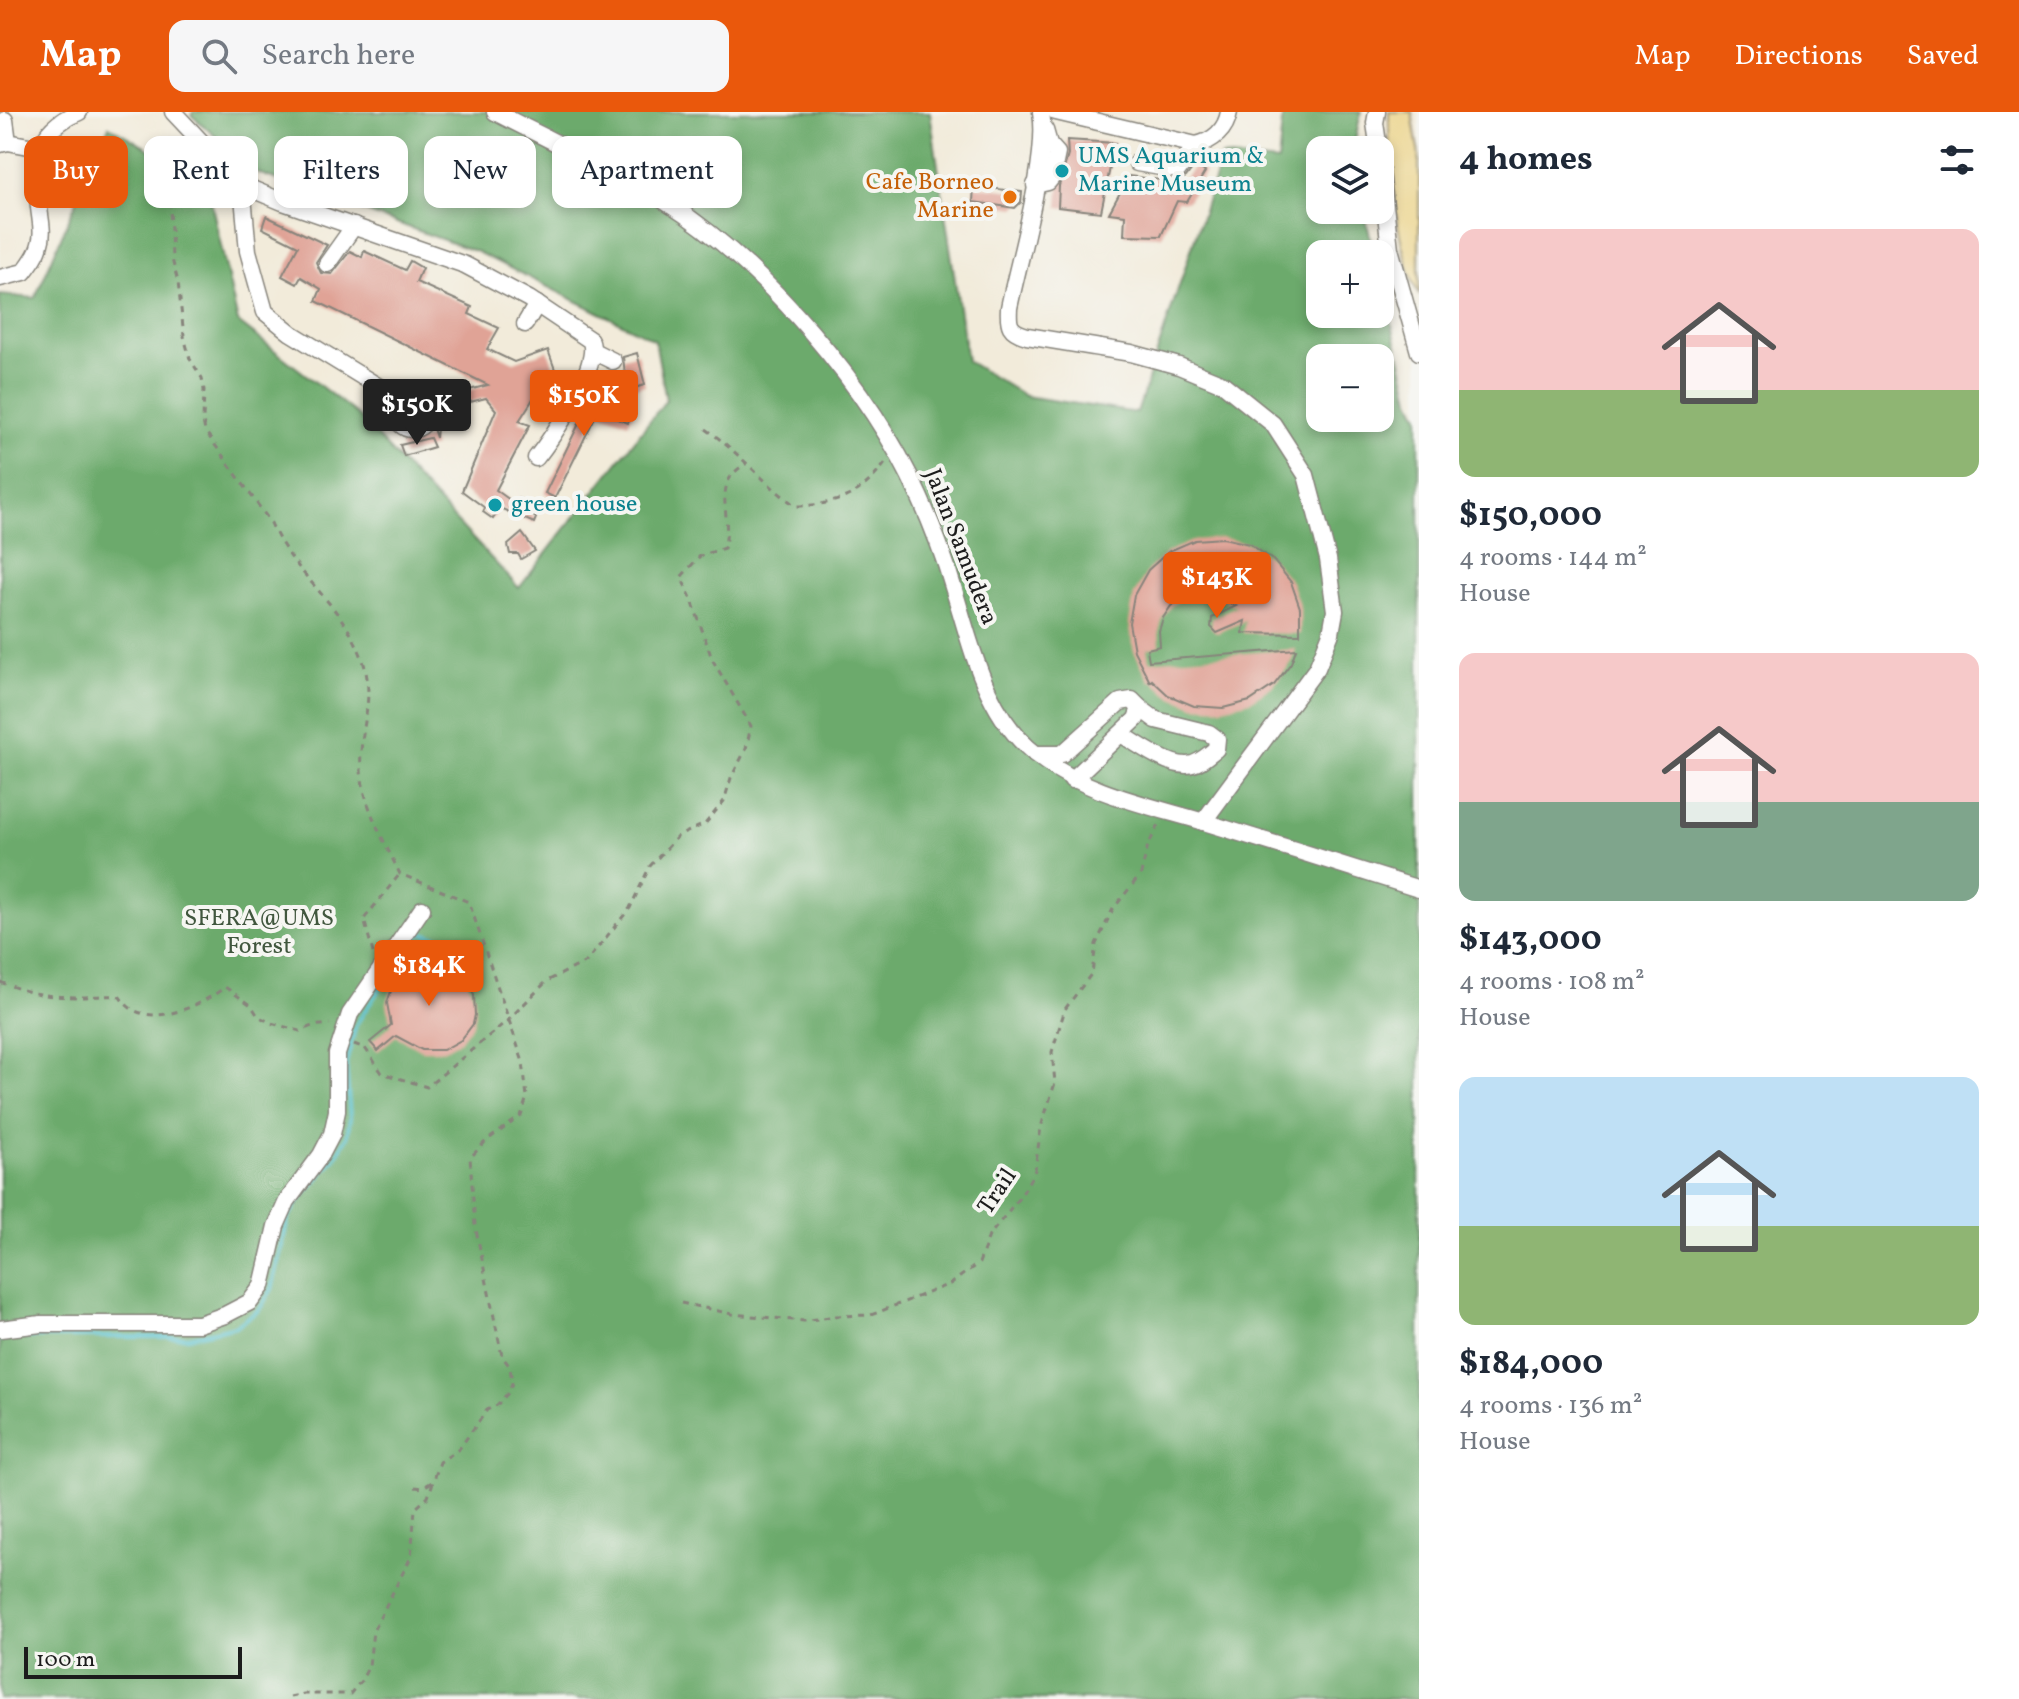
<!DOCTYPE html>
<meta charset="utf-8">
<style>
:root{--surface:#fff;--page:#f6f6f7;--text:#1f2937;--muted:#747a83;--accent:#ea580c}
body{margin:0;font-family:Vollkorn,serif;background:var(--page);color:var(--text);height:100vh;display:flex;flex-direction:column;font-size:30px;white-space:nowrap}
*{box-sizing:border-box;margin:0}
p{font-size:26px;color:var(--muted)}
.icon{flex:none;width:44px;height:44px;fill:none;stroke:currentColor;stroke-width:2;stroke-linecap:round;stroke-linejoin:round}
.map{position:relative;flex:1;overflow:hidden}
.sheet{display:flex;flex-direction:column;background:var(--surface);width:600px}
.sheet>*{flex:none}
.guide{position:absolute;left:24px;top:24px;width:760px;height:72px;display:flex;gap:16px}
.buttons{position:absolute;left:1306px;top:24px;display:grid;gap:16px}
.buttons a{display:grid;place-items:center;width:88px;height:88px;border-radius:16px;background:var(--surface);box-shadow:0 4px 12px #0003;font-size:40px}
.scale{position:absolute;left:24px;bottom:20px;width:218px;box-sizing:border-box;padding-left:8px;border:4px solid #1c1c1c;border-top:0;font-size:22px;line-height:28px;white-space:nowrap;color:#1c1c1c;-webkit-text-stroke:6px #f6f6f2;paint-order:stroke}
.price{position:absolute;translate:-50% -68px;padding:0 18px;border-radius:8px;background:var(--accent);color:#fff;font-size:26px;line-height:52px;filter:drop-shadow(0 2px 4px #0008)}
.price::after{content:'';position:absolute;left:50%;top:48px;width:24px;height:18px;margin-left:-12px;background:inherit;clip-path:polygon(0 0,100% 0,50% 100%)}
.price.active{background:#222;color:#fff}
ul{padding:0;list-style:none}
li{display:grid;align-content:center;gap:16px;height:424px;padding:0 40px}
li span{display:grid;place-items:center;height:248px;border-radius:16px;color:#555}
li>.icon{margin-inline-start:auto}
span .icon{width:144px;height:144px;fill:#fffc;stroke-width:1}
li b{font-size:34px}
h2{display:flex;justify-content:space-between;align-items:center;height:96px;padding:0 40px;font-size:34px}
.tag{padding:0 28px;border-radius:16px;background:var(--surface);box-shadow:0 4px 12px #0003;font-size:28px;line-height:72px}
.tag.active{background:var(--accent);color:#fff}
header{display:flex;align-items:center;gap:48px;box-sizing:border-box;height:112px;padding:0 40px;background:var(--accent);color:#fff}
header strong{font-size:38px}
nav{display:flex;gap:44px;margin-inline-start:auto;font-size:28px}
.search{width:560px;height:72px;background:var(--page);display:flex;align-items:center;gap:20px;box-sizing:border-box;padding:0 28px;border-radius:16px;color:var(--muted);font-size:30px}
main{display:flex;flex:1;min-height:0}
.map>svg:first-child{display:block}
.forest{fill:#6caa6c;stroke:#446344;stroke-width:2;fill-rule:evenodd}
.sand{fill:#eeda9e;stroke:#857b5d;stroke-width:2}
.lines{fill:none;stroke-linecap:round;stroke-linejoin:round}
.stream{stroke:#50bdc9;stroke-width:4}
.building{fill:#e0a396}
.minor-casing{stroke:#87847b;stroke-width:19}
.path{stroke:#87847b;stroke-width:3;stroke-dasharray:6 6;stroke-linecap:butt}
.minor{stroke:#fff;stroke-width:16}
.culture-dot{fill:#0f9aa8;stroke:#f6f6f2;stroke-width:3}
.food-dot{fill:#e8710a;stroke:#f6f6f2;stroke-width:3}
.labels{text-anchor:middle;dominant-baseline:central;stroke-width:8;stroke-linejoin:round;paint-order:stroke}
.culture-label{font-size:24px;fill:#0d838f;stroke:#f6f6f2;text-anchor:start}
.food-label{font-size:24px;fill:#c56008;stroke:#f6f6f2;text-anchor:end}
.street-label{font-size:24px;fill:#1c1c1c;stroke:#f6f6f2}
.park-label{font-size:24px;fill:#41573e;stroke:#f6f6f2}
</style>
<header>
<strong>Map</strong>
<div class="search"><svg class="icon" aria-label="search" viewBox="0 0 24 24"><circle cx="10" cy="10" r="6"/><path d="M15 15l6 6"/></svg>Search here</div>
<nav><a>Map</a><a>Directions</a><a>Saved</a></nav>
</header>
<main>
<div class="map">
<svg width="1419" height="1587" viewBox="0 0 1419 1587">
<rect width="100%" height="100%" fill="#f6f6f2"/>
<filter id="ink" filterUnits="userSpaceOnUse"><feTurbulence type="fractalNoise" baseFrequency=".0125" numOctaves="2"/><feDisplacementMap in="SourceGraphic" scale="16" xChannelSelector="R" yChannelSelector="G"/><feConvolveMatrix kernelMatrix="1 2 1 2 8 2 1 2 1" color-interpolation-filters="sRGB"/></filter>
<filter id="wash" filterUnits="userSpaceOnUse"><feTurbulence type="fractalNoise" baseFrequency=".006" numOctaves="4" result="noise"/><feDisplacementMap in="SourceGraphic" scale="32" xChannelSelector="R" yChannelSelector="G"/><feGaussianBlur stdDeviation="1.8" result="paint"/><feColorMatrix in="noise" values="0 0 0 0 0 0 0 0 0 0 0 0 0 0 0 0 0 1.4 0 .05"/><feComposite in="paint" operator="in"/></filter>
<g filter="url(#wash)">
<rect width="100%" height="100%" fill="#f2ebda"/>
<path class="forest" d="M193 0H930L967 249 1025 284 1137 301 1222 44 1278 50 1283 0H1361L1353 38H1320V98H1364L1374 142H1320V202H1380V165L1410 286 1419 304V1587H0V183L35 186 109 14 207 71 238 210 355 301 519 476 666 288 655 228 477 140 258 61 191 3ZM1320 246H1380V306H1320Z"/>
<path class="sand" d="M1389 0H1412L1419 44V183C1396 138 1388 50 1389 0Z"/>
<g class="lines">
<g class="stream">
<polyline points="357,911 412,829 422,821 441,826"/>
<polyline points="0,1227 10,1225 189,1225 236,1214 259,1198 272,1177 288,1107 296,1092 336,1045 347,1025 350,1006 346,951 356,913"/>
</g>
</g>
<g id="blocks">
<g class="building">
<polygon points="1067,28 1115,31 1101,100 1058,95 1059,74 1068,43"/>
<polygon points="1195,53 1205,60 1187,90 1177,89 1161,124 1124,123 1125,103 1109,101 1129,64 1177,70 1186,65"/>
<polygon points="974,74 1022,80 1021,90 1015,96 973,90"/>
<polygon points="266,104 327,133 316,150 321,161 332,162 350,139 362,145 364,139 405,158 410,149 422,156 416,170 472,195 469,202 499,216 487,237 514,250 548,238 563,280 533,287 519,309 530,313 496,378 517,393 519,387 532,393 528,400 536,406 534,411 500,396 493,407 483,400 485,396 462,379 496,298 486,286 439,298 436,326 425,290 488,273 316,189 321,177 301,165 297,172 282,164 298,134 262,116"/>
<polygon points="637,241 645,273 612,282 608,266 625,262 623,245"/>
<polygon points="593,283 633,301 628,311 598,299 555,386 545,381"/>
<polygon points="430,326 434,335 404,344 400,333"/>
<polygon points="522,421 535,439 521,447 518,442 510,442 508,433"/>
<polygon points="1223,426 1250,432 1273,448 1291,470 1300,496 1300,522 1243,521 1245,509 1217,521 1211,515 1212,506 1236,494 1210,483 1196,482 1183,486 1171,494 1163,506 1159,519 1160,534 1147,537 1149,549 1296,537 1291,551 1274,573 1250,589 1223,596 1194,594 1168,583 1152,568 1150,570 1134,539 1129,511 1134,483 1148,458 1169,439 1195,428"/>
<polygon points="422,852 441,852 458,859 465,866 474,883 475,903 473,912 461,928 443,938 422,938 396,924 378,939 370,930 391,913 387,891 393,873 405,859"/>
</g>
</g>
</g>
<g filter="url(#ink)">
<use href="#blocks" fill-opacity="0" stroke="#87847b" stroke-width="2"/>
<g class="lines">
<g class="minor-casing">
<g id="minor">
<path d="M173 0 242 73 283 90 465 153 529 187 590 228C603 250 552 327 536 346"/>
<path d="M495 0C552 30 612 56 666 90 765 153 871 277 919 384 932 413 944 444 953 475 972 535 985 604 1038 644 1085 681 1147 693 1204 710 1276 732 1347 754 1419 777"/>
<path d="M1041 0C1049 46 1019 146 1009 196 1008 213 1009 219 1027 224L1131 241 1179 254 1223 272 1273 312 1306 363 1328 447 1335 499 1331 521 1317 556 1203 710"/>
<path d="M1056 0 1196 33C1213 29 1226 18 1229 0"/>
<polyline points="1377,0 1375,11 1379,38"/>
<polyline points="5,8 8,30"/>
<polyline points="0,32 8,30 39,36"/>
<polyline points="1380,50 1390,137 1419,240"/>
<polyline points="1137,51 1178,58 1196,33"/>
<polyline points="242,73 248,139 265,200 291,221 402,289"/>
<polyline points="1035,73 1048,70 1052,65 1057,41 1049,32 1045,18"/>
<polyline points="327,152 354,114"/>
<path d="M0 166 24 160C30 152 38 142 40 132 44 120 40 107 39 95 34 50 33 19 79 0"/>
<polyline points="525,212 537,192"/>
<polyline points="593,239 613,249"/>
<circle cx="412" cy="301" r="16"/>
<path d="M1121 622C1137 632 1168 654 1187 653 1198 653 1208 643 1216 637L1217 627 1209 621 1156 608 1140 596"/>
<polyline points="1035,642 1062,642 1120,590 1132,588 1140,596 1136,607 1072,668"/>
<polyline points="0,1217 41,1212 199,1212 225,1203 250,1190 262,1174 276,1114 287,1089 321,1043 332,1022 337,999 337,942 350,902 422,797"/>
</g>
</g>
<g class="path">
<path d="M189 36 183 53 169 67 172 147 178 170 184 224 190 247 202 266 204 278 203 309 205 319 271 411C292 461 342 492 361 543 378 587 358 616 361 658 363 693 385 731 400 762L469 790 523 950 527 985 521 1004 486 1029 470 1046 475 1113 502 1244 510 1255 512 1271 509 1280 497 1293 487 1298 459 1337 440 1350 428 1385 415 1397 411 1445 373 1519 369 1554 361 1569 350 1582H304L290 1585"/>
<path d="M706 317C739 340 763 371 796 394 837 393 861 384 886 350"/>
<polyline points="373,841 364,807 399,763"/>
<path d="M0 870C31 882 48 885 82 885 95 885 107 882 120 885 143 921 199 895 225 875L251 893 258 904 271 911 300 919 312 914 330 912"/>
<path d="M354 932 365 936 382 961 427 975 508 908 547 869 586 850 630 796 650 754 678 724 705 712 724 689 731 666 746 637 751 614 712 547 692 488 681 465 700 444 724 436C734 403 709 372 746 352"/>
<polyline points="681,1191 732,1202 804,1209 836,1204 871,1203 950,1172 979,1151 989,1124 1022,1082 1035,1058 1041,1015 1055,971 1052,940 1065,897 1092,861 1096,832 1113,797 1141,762 1148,733 1160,711"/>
<polyline points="415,1375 422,1376 432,1370"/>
</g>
<use href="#minor" class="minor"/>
</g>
</g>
<g class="culture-dot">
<circle cx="1062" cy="59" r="8"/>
<circle cx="495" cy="393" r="8"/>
</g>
<circle class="food-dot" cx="1010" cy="85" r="8"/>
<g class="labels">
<g class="culture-label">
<text x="1078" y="45">UMS Aquarium &amp;<tspan x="1078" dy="28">Marine Museum</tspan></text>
<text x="511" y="393">green house</text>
</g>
<g class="food-label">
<text x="994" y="71">Cafe Borneo<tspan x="994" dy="28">Marine</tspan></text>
</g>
<g class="street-label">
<text transform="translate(960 435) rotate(69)">Jalan Samudera</text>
<text transform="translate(998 1080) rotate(-56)">Trail</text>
</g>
<g class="park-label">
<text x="259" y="807">SFERA@UMS<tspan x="259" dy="28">Forest</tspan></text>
</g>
</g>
</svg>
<div class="buttons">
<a><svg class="icon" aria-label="layers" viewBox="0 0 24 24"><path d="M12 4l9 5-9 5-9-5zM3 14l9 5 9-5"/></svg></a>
<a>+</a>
<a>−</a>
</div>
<div class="scale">100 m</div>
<b class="price" style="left:584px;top:326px">$150K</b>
<b class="price active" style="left:417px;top:335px">$150K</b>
<b class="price" style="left:1217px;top:508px">$143K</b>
<b class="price" style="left:429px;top:896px">$184K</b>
<div class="guide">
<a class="tag active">Buy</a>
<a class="tag">Rent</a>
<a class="tag">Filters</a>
<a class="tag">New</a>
<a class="tag">Apartment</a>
</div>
</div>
<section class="sheet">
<h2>4 homes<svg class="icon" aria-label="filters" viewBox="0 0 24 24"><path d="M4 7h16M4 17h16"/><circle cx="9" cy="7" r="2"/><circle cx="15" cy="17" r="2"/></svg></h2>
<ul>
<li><span style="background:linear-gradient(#f6c9c9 65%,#8fb573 0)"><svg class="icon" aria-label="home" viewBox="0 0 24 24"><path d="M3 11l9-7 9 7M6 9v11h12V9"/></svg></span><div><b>$150,000</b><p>4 rooms · 144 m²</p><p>House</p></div></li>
<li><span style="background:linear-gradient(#f6c9c9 60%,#7fa58c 0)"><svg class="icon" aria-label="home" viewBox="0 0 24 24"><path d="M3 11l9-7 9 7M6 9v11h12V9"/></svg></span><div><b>$143,000</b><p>4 rooms · 108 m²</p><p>House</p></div></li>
<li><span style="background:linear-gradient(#bfe0f5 60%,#8fb573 0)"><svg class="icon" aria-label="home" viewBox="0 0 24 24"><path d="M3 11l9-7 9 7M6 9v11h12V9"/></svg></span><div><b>$184,000</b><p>4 rooms · 136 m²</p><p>House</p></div></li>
</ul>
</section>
</main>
